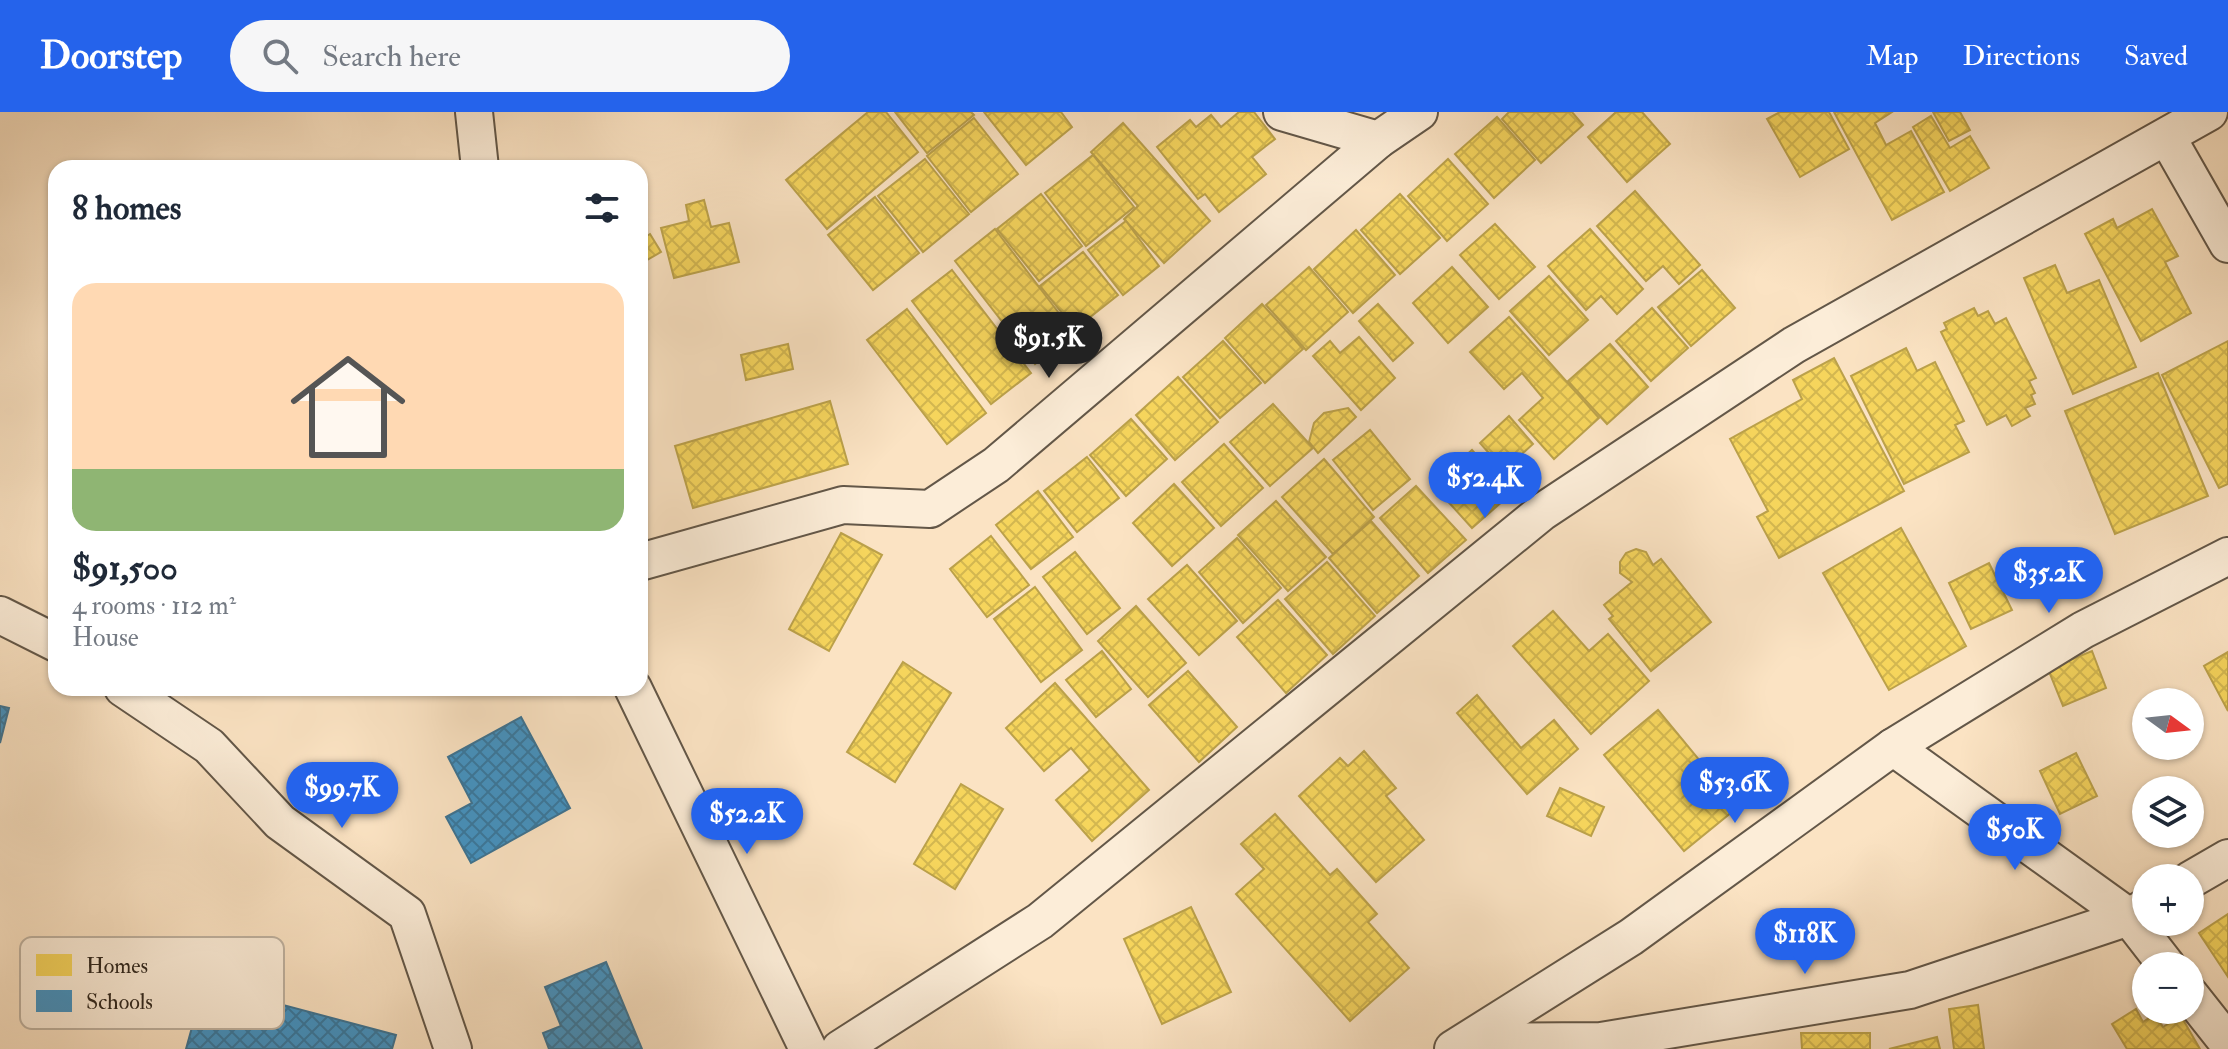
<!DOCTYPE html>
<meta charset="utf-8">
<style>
:root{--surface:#fff;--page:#f6f6f7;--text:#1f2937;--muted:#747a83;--line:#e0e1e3;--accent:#2563eb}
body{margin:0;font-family:"IM FELL Double Pica",serif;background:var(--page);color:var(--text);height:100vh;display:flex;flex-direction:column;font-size:30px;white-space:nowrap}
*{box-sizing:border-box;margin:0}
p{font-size:26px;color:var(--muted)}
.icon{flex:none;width:44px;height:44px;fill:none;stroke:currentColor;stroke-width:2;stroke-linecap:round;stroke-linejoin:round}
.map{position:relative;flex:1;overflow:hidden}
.panel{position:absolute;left:48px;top:48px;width:600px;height:536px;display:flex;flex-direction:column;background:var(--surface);border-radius:24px;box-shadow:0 2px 6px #0004}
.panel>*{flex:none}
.needle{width:52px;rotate:105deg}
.buttons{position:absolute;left:2132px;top:576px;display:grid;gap:16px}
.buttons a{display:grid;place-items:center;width:72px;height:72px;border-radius:50%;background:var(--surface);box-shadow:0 2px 6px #0004;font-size:40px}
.price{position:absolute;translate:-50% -68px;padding:0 18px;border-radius:28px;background:var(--accent);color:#fff;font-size:26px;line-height:52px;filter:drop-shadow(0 2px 4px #0008)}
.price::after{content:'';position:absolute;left:50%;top:48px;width:24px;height:18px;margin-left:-12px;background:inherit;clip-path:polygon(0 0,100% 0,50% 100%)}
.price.selected{background:#222;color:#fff}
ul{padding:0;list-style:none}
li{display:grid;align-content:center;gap:16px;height:424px;padding:0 24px}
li+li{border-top:2px solid var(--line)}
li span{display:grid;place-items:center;height:248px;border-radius:24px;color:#555}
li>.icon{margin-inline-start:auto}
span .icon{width:144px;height:144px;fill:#fffc;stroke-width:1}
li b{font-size:34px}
h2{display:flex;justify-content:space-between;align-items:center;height:96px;padding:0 24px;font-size:34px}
header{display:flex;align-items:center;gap:48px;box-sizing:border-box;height:112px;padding:0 40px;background:var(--accent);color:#fff}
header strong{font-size:38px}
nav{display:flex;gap:44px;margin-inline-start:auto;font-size:28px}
.search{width:560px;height:72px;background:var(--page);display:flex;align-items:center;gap:20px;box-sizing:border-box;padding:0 28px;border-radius:44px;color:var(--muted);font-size:30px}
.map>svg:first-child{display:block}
.homes{fill:url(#homes-cross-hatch);stroke:#bba14a;stroke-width:2}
.schools{fill:url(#schools-cross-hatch);stroke:#3d7392;stroke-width:2}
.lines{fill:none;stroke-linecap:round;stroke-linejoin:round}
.street-casing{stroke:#635748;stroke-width:40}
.street{stroke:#fcedd8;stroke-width:36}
.key{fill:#fcedd8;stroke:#bfb2a0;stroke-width:2}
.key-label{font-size:22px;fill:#30281f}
</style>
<header>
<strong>Doorstep</strong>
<div class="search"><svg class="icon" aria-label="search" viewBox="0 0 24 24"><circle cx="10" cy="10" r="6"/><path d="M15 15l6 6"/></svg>Search here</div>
<nav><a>Map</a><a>Directions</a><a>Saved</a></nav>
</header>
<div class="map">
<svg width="2228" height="937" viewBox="0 0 2228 937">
<defs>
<pattern id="homes-cross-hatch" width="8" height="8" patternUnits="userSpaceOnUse" patternTransform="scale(2)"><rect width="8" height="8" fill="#f6d55c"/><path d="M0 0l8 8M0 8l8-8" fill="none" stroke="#d3b750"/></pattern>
<pattern id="schools-cross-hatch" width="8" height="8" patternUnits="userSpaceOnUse" patternTransform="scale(2)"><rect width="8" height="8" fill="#4393c3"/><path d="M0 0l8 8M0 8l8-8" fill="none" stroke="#38789e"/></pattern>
</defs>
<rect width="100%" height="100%" fill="#fbe3c3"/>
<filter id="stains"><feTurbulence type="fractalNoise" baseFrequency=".0025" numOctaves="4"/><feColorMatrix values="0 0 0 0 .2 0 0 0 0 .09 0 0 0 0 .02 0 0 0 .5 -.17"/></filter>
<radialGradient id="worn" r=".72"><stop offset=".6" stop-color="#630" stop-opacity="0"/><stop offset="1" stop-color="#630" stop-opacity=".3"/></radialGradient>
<g class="homes">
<polygon points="868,0 886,0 918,40 827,117 786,68"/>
<polygon points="895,0 971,0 974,3 927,41"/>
<polygon points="984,0 1061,0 1072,15 1026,53"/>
<polygon points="1239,0 1254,0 1275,27 1252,45 1266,62 1219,100 1205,82 1198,87 1157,35 1190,8 1196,15 1211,3 1221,15"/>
<polygon points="1509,0 1572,0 1583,13 1541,51 1502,7"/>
<polygon points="1616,0 1642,0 1670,32 1627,70 1588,25"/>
<polygon points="1780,0 1829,0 1849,37 1800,65 1767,7"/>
<polygon points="1834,0 1892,0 1875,11 1886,33 1911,19 1944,80 1892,108"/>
<polygon points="1933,0 1960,0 1970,18 1949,29"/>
<polygon points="1931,4 1950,36 1970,24 1989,56 1950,79 1913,15"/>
<polygon points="1497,5 1535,48 1494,86 1455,42"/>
<polygon points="974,6 1018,62 971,100 927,44"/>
<polygon points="1123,11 1210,109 1164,151 1124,107 1138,94 1091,40"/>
<polygon points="1093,43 1134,95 1086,134 1045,81"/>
<polygon points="925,47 969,102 923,140 878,84"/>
<polygon points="1448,47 1488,92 1447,129 1408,84"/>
<polygon points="1635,79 1700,153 1679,172 1663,154 1646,169 1597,114"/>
<polygon points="1041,82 1082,134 1039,169 997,117"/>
<polygon points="1400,82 1440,126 1400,162 1361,118"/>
<polygon points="875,85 919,141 873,178 828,123"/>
<polygon points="704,88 711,115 729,111 739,150 674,166 661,116 689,109 686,93"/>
<polygon points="2152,97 2178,144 2165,150 2191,201 2141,229 2085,122 2113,107 2117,116"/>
<polygon points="1126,109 1159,154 1123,183 1088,138"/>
<polygon points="1495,112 1535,155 1499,187 1460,143"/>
<polygon points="995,117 1074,221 1035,252 955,149"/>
<polygon points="1590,117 1643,177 1617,202 1601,184 1586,198 1548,154"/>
<polygon points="1356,118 1395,163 1353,201 1314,157"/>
<polygon points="650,122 661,140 640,152 640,128"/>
<polygon points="1083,140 1118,183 1075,217 1040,174"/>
<polygon points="2055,153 2067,181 2099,168 2136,255 2073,282 2024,166"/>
<polygon points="1309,155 1348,200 1306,238 1266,193"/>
<polygon points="1452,155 1488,195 1448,231 1413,191"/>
<polygon points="952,158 1031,261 991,292 912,189"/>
<polygon points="1702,158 1735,196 1691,234 1658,195"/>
<polygon points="1549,164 1588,208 1549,243 1510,199"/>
<polygon points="1262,192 1303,237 1265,271 1225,226"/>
<polygon points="1378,192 1413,231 1393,249 1359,209"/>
<polygon points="1652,196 1688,236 1651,269 1616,229"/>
<polygon points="1974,196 1978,204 1988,199 1995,212 2006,206 2036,266 2029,269 2035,281 2031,283 2035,292 2025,296 2030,304 2012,314 2006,303 1987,313 1941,220 1947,217 1944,211"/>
<polygon points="907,197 986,301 947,332 867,228"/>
<polygon points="1509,205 1599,306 1554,347 1519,308 1543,286 1522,261 1504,277 1470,240"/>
<polygon points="1359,225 1395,266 1361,298 1313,244 1330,229 1340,241"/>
<polygon points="1223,229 1261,271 1220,306 1183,265"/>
<polygon points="2228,229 2228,372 2219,376 2162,263"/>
<polygon points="788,232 793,257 746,268 741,243"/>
<polygon points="1610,232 1648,275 1607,312 1568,269"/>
<polygon points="1906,236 1917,259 1935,250 1964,309 1955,313 1969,340 1904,372 1851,264"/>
<polygon points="1834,246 1904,379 1779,446 1757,405 1768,399 1730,327 1802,287 1793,268"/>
<polygon points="2158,261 2208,384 2115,422 2065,299"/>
<polygon points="1178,265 1218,310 1175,348 1136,303"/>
<polygon points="830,289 848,352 693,396 675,334"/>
<polygon points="1273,292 1313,336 1270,374 1230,330"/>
<polygon points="1348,296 1356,305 1318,341 1309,330 1314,311 1324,301"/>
<polygon points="1509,304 1533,332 1504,358 1480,331"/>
<polygon points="1131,307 1167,347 1126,384 1090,343"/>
<polygon points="1370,318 1410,367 1373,398 1333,348"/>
<polygon points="1224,332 1263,376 1221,414 1182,370"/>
<polygon points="1472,338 1511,382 1472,416 1433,373"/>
<polygon points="1087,345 1119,386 1077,420 1044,379"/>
<polygon points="1324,347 1374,405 1333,442 1282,385"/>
<polygon points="1174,372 1214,416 1172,454 1133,411"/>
<polygon points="1416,374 1466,428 1428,461 1380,406"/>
<polygon points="1038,379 1073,425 1031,457 996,413"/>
<polygon points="1276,389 1326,445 1288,479 1238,423"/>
<polygon points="1371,409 1419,464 1377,501 1329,446"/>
<polygon points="1901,416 1966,534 1889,578 1823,461"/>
<polygon points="841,421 882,443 829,539 789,517"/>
<polygon points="991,424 1029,473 987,505 950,457"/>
<polygon points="1237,426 1281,476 1243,511 1199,460"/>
<polygon points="1636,437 1646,440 1653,453 1661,447 1711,510 1651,559 1609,507 1613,504 1604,493 1632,470 1620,461 1620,450 1626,441"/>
<polygon points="1075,440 1120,496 1087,522 1043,465"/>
<polygon points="1327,450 1375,504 1333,542 1285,487"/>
<polygon points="1989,451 2012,498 1971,517 1949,471"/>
<polygon points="1187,453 1237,509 1199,543 1148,487"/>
<polygon points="1035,475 1082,538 1041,570 994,507"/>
<polygon points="1278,488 1327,543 1286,581 1237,525"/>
<polygon points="1136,494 1186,551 1148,585 1098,529"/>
<polygon points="1553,499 1589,539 1608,522 1649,569 1591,622 1513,534"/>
<polygon points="1102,539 1131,577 1096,605 1066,568"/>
<polygon points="2092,539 2106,576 2063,594 2048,557"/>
<polygon points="2228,540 2228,599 2204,554"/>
<polygon points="903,550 951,581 895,670 847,640"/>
<polygon points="1188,559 1237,615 1199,650 1149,593"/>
<polygon points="1055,571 1149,678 1092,729 1056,688 1090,658 1071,636 1044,659 1006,616"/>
<polygon points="1477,583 1521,636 1554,608 1578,637 1527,682 1457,601"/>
<polygon points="1658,598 1738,695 1684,739 1604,643"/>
<polygon points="1364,639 1396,676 1386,684 1424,728 1376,770 1299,684 1340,646 1348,654"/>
<polygon points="2076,641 2097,684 2060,702 2040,659"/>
<polygon points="961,672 1003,697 955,777 914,752"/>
<polygon points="1560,676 1604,695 1591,724 1547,704"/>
<polygon points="1275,702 1330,763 1337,757 1377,802 1368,810 1409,856 1350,909 1236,782 1264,757 1241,732"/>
<polygon points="1191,795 1231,880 1162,912 1124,827"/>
<polygon points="2228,802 2228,865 2199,821"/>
<polygon points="1978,893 1984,937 1954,937 1949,897"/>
<polygon points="2136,897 2143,910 2155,902 2163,915 2181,904 2200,937 2127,937 2112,912"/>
<polygon points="1801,921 1870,921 1870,937 1802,937"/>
<polygon points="1937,925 1940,937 1889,937"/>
</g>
<g class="schools">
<polygon points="0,594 9,596 0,631"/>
<polygon points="521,605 570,696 471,751 446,705 472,691 448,645"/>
<polygon points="606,850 642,937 549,937 543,921 561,914 545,875"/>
<polygon points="204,872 396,923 392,937 186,937"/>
</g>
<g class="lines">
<g class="street-casing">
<g id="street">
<polyline points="474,0 480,56"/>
<polyline points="1282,0 1378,28"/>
<polyline points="2167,25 2228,132"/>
<polyline points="640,450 843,393 930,397 996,353 1378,28 1419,0"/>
<polyline points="0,503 56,531"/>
<polyline points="123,576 209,634 280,710 407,802 453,937"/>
<polyline points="633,576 808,937"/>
<polyline points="1893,635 2129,805 2167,854"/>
<polyline points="2190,768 2228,746"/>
<polyline points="2190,883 2228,931"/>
<polyline points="1467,930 1601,929 1910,878 2129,805 2146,795"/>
<polyline points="840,937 1040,809 1542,400 1794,233 2209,0"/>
<polyline points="1453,937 1631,825 1893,635 2083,518 2228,444"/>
</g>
</g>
<use href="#street" class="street"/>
</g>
<rect x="20" y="825" width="264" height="92" rx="12" class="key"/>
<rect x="36" y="842" width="36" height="22" fill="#f6d55c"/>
<rect x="36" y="878" width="36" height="22" fill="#4393c3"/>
<g class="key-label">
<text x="86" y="861">Homes</text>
<text x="86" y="897">Schools</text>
</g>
<rect width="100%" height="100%" filter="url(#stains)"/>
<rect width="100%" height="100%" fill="url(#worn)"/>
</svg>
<div class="buttons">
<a><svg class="needle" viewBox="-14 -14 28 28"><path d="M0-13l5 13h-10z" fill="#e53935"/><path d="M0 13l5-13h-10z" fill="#747a83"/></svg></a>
<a><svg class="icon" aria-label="layers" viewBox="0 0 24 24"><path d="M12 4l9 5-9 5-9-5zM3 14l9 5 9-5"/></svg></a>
<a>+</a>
<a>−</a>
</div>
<b class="price selected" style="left:1049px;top:268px">$91.5K</b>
<b class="price" style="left:1485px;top:408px">$52.4K</b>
<b class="price" style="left:2049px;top:503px">$35.2K</b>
<b class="price" style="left:1735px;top:713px">$53.6K</b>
<b class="price" style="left:342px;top:718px">$99.7K</b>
<b class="price" style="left:747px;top:744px">$52.2K</b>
<b class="price" style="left:2015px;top:760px">$50K</b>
<b class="price" style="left:1805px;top:864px">$118K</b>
<section class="panel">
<h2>8 homes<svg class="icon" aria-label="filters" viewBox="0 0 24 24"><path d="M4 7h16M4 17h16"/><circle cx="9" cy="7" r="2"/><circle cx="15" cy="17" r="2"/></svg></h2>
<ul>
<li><span style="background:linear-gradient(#ffd9b3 75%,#8fb573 0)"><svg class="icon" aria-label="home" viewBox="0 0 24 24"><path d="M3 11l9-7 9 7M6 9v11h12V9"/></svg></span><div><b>$91,500</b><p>4 rooms · 112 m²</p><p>House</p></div></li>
</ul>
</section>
</div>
